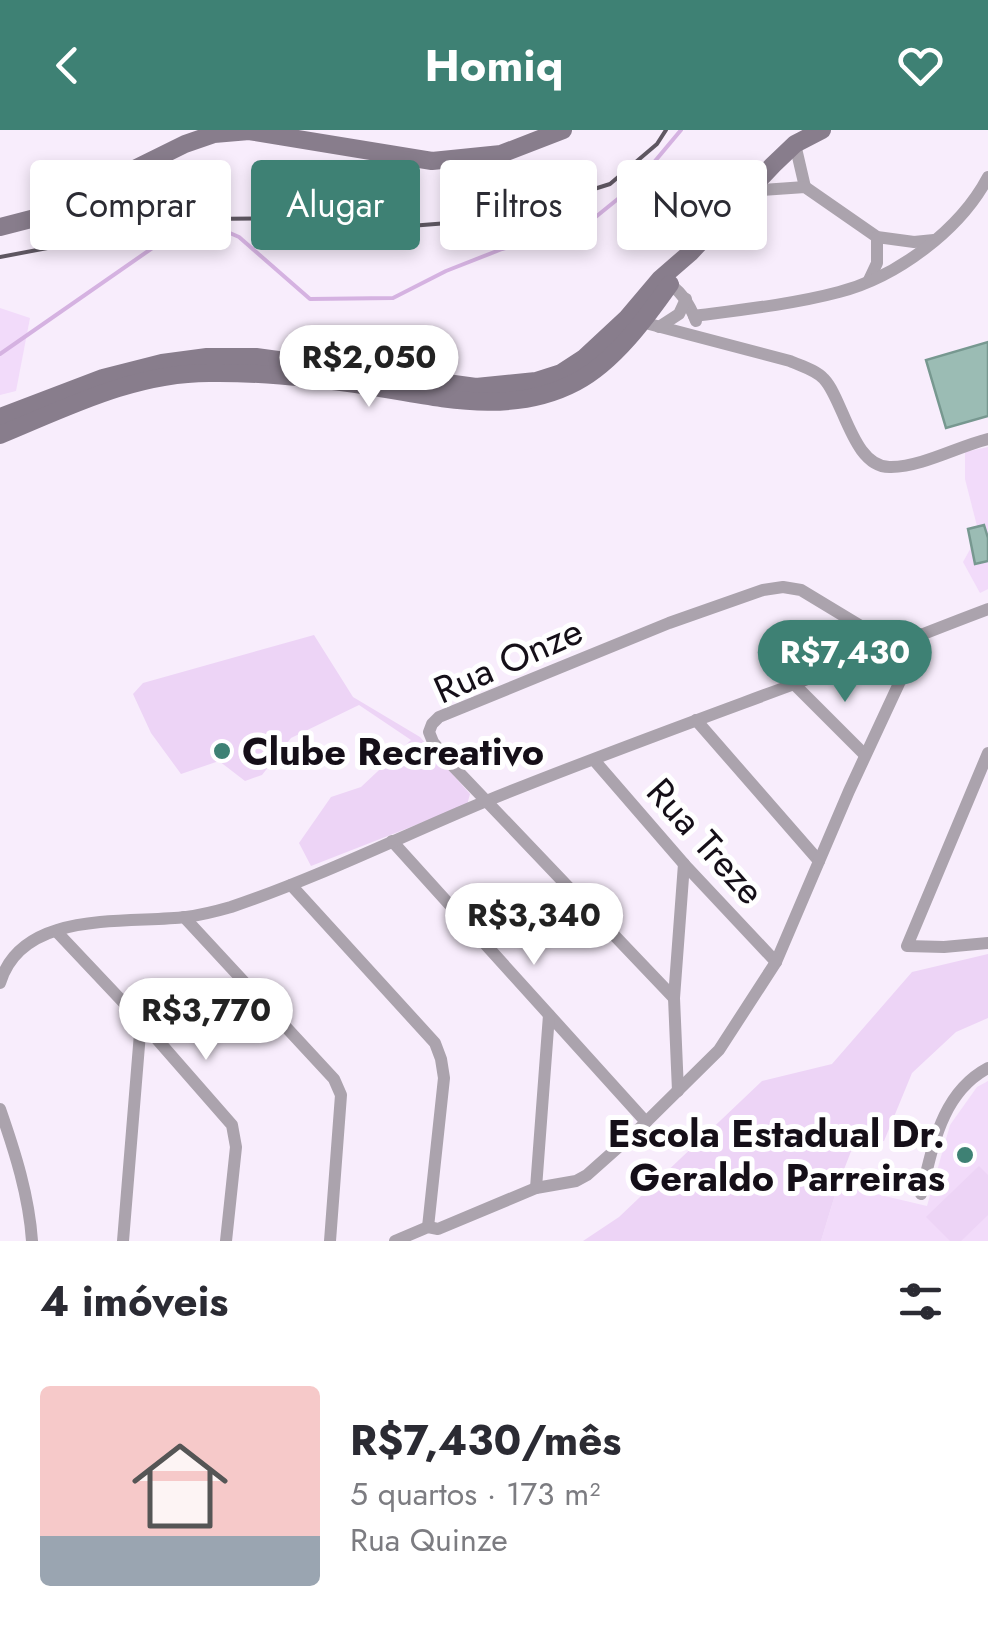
<!DOCTYPE html>
<html lang="pt">
<meta charset="utf-8">
<style>
:root{--surface:#fff;--page:#f2f2f3;--text:#2b2b33;--muted:#7c7c81;--line:#e1e1e2;--accent:#3e8174}
body{margin:0;font-family:Jost,sans-serif;background:var(--page);color:var(--text);height:100vh;display:flex;flex-direction:column;font-size:38px;white-space:nowrap}
*{box-sizing:border-box;margin:0}
p{font-size:32px;color:var(--muted)}
.icon{flex:none;width:55px;height:55px;fill:none;stroke:currentColor;stroke-width:2;stroke-linecap:round;stroke-linejoin:round}
.map{position:relative;height:1111px;overflow:hidden}
.panel{display:flex;flex-direction:column;background:var(--surface);flex:1}
.panel>*{flex:none}
.hud{position:absolute;left:30px;top:30px;width:930px;height:90px;display:flex;gap:20px}
.price{position:absolute;translate:-50% -85px;padding:0 22px;border-radius:35px;background:#fff;color:#222;font-size:32px;line-height:65px;filter:drop-shadow(0 2px 5px #0008)}
.price::after{content:'';position:absolute;left:50%;top:60px;width:30px;height:22px;margin-left:-15px;background:inherit;clip-path:polygon(0 0,100% 0,50% 100%)}
.price.selected{background:var(--accent);color:#fff}
ul{padding:0;list-style:none}
li{display:flex;align-items:center;gap:30px;height:250px;padding:0 40px}
li+li{border-top:2px solid var(--line)}
li span{display:grid;place-items:center;flex:none;width:280px;height:200px;border-radius:10px;color:#555}
li>.icon{margin-inline-start:auto}
span .icon{width:120px;height:120px;fill:#fffc;stroke-width:1}
li b{font-size:42px}
h2{display:flex;justify-content:space-between;align-items:center;height:120px;padding:0 40px;font-size:42px}
.tag{padding:0 35px;border-radius:10px;background:var(--surface);box-shadow:0 5px 15px #0003;font-size:35px;line-height:90px}
.tag.selected{background:var(--accent);color:#fff}
header{display:flex;justify-content:space-between;align-items:center;height:130px;padding:0 40px;background:var(--accent);color:#fff;font-size:45px;font-weight:700}
.map>svg:first-child{display:block}
.built{fill:#f2dbfa}
.green{fill:#edd4f6}
.lines{fill:none;stroke-linecap:round;stroke-linejoin:round}
.stream{stroke:#d5b2e1;stroke-width:4}
.building{fill:#9bbcb4;stroke:#779890;stroke-width:2.5}
.minor{stroke:#aba3ad;stroke-width:12}
.secondary{stroke:#887d8c;stroke-width:18}
.rail{stroke:#5f5762;stroke-width:4}
.poi-dot{fill:#3e8174;stroke:#fff;stroke-width:4}
.labels{text-anchor:middle;dominant-baseline:central;stroke-width:10;stroke-linejoin:round;paint-order:stroke}
.street-label{font-size:38px;fill:#150f18;stroke:#fff}
.poi-label{font-size:38px;font-weight:bold;fill:#150f18;stroke:#fff;text-anchor:start}
</style>
<header><svg class="icon" aria-label="back" viewBox="0 0 24 24"><path d="M15 5l-7 7 7 7"/></svg>Homiq<svg class="icon" aria-label="heart" viewBox="0 0 24 24"><path d="M12 20l-8-8c-3-5 5-10 8-4 3-6 11-1 8 4z"/></svg></header>
<div class="map">
<svg width="988" height="1111" viewBox="0 0 988 1111">
<rect width="100%" height="100%" fill="#f8edfc"/>
<g class="built">
<polygon points="0,178 30,188 16,261 0,265"/>
<polygon points="988,317 988,459 980,463 963,432 973,414 968,399 977,396 965,349 965,322"/>
<polygon points="988,951 988,1111 821,1111 838,1055 927,1076 950,995 977,957"/>
</g>
<g class="green">
<polygon points="314,505 353,567 420,607 470,664 467,675 311,736 299,713 331,667 361,657 411,610 359,575 291,608 262,645 245,651 219,631 181,644 151,603 133,564 143,553"/>
<polygon points="988,824 988,888 956,902 912,943 884,1011 855,1011 838,1055 821,1111 583,1111 619,1087 762,951 832,934 912,842"/>
<polygon points="979,1036 988,1045 988,1085 961,1111 950,1111 926,1087"/>
</g>
<g class="lines">
<polyline class="stream" points="0,224 174,103 223,100 239,107 310,169 393,168 446,141 502,119 587,94 635,55 681,0"/>
</g>
<g class="building">
<polygon points="988,212 988,286 946,298 926,230"/>
<polygon points="984,395 988,408 988,431 975,434 968,399"/>
</g>
<g class="lines">
<g class="minor">
<polyline points="795,14 805,57"/>
<polyline points="748,61 805,57 877,107 914,112 934,110"/>
<path d="M663 150C680 159 689 173 696 191"/>
<polyline points="869,150 877,133 877,107"/>
<path d="M694 186C740 180 794 174 839 162 897 147 960 100 988 47"/>
<path d="M634 190 790 231C801 236 816 240 824 249 844 270 853 339 891 337 924 336 956 317 988 309"/>
<polyline points="659,197 679,184 686,169"/>
<polyline points="794,554 865,625"/>
<polyline points="696,590 819,731"/>
<polyline points="988,623 907,816 944,817 988,813"/>
<polyline points="594,630 684,734 776,832"/>
<polyline points="392,711 646,992"/>
<polyline points="291,755 435,913 441,929 444,948 428,1097"/>
<polyline points="184,787 334,949 341,965 330,1111"/>
<polyline points="56,801 141,891 232,995 236,1017 226,1111"/>
<path d="M0 853C22 779 126 794 186 787 201 785 217 781 231 777 317 748 400 707 484 672 587 630 692 592 797 553 861 529 924 503 988 479"/>
<polyline points="674,868 451,634 433,612 429,602 432,594 439,587 669,493 763,460 783,457 801,460 892,515"/>
<polyline points="678,961 674,868 684,734"/>
<path d="M0 979C15 1022 29 1066 32 1111"/>
<polyline points="536,1058 549,885"/>
<path d="M921 1064C933 1017 941 963 988 938"/>
<polyline points="123,1111 141,891"/>
<polyline points="395,1111 428,1097 438,1099 536,1058 576,1051 587,1045 641,997 719,920 776,832 849,661 922,504"/>
</g>
<g class="secondary">
<polyline points="0,97 35,88 185,14 214,4 249,1 432,31 501,24 563,0"/>
<polyline points="0,287 103,248 162,233 207,227 256,227 476,257 536,251 561,243 584,228 627,188 660,149 690,123 773,35 795,14 822,0"/>
<path d="M0 305C68 277 134 243 209 243 263 242 315 248 368 256 438 267 510 287 576 252 614 232 646 188 670 154"/>
</g>
<polyline class="rail" points="0,127 201,89 326,88 410,96 499,89 610,54 657,14 666,0"/>
</g>
<g class="poi-dot">
<circle cx="222" cy="621" r="10"/>
<circle cx="965" cy="1025" r="10"/>
</g>
<g class="labels">
<g class="street-label">
<text transform="translate(508 530) rotate(-24)">Rua Onze</text>
<text transform="translate(706 711) rotate(48)">Rua Treze</text>
</g>
<g class="poi-label">
<text x="242" y="621">Clube Recreativo</text>
<text x="945" y="1003" text-anchor="end">Escola Estadual Dr.<tspan x="945" dy="44">Geraldo Parreiras</tspan></text>
</g>
</g>
</svg>
<b class="price" style="left:369px;top:280px">R$2,050</b>
<b class="price selected" style="left:845px;top:575px">R$7,430</b>
<b class="price" style="left:534px;top:838px">R$3,340</b>
<b class="price" style="left:206px;top:933px">R$3,770</b>
<div class="hud">
<a class="tag">Comprar</a>
<a class="tag selected">Alugar</a>
<a class="tag">Filtros</a>
<a class="tag">Novo</a>
</div>
</div>
<section class="panel">
<h2>4 imóveis<svg class="icon" aria-label="filters" viewBox="0 0 24 24"><path d="M4 7h16M4 17h16"/><circle cx="9" cy="7" r="2"/><circle cx="15" cy="17" r="2"/></svg></h2>
<ul>
<li><span style="background:linear-gradient(#f6c9c9 75%,#9aa5b1 0)"><svg class="icon" aria-label="home" viewBox="0 0 24 24"><path d="M3 11l9-7 9 7M6 9v11h12V9"/></svg></span><div><b>R$7,430/mês</b><p>5 quartos · 173 m²</p><p>Rua Quinze</p></div></li>
</ul>
</section>
